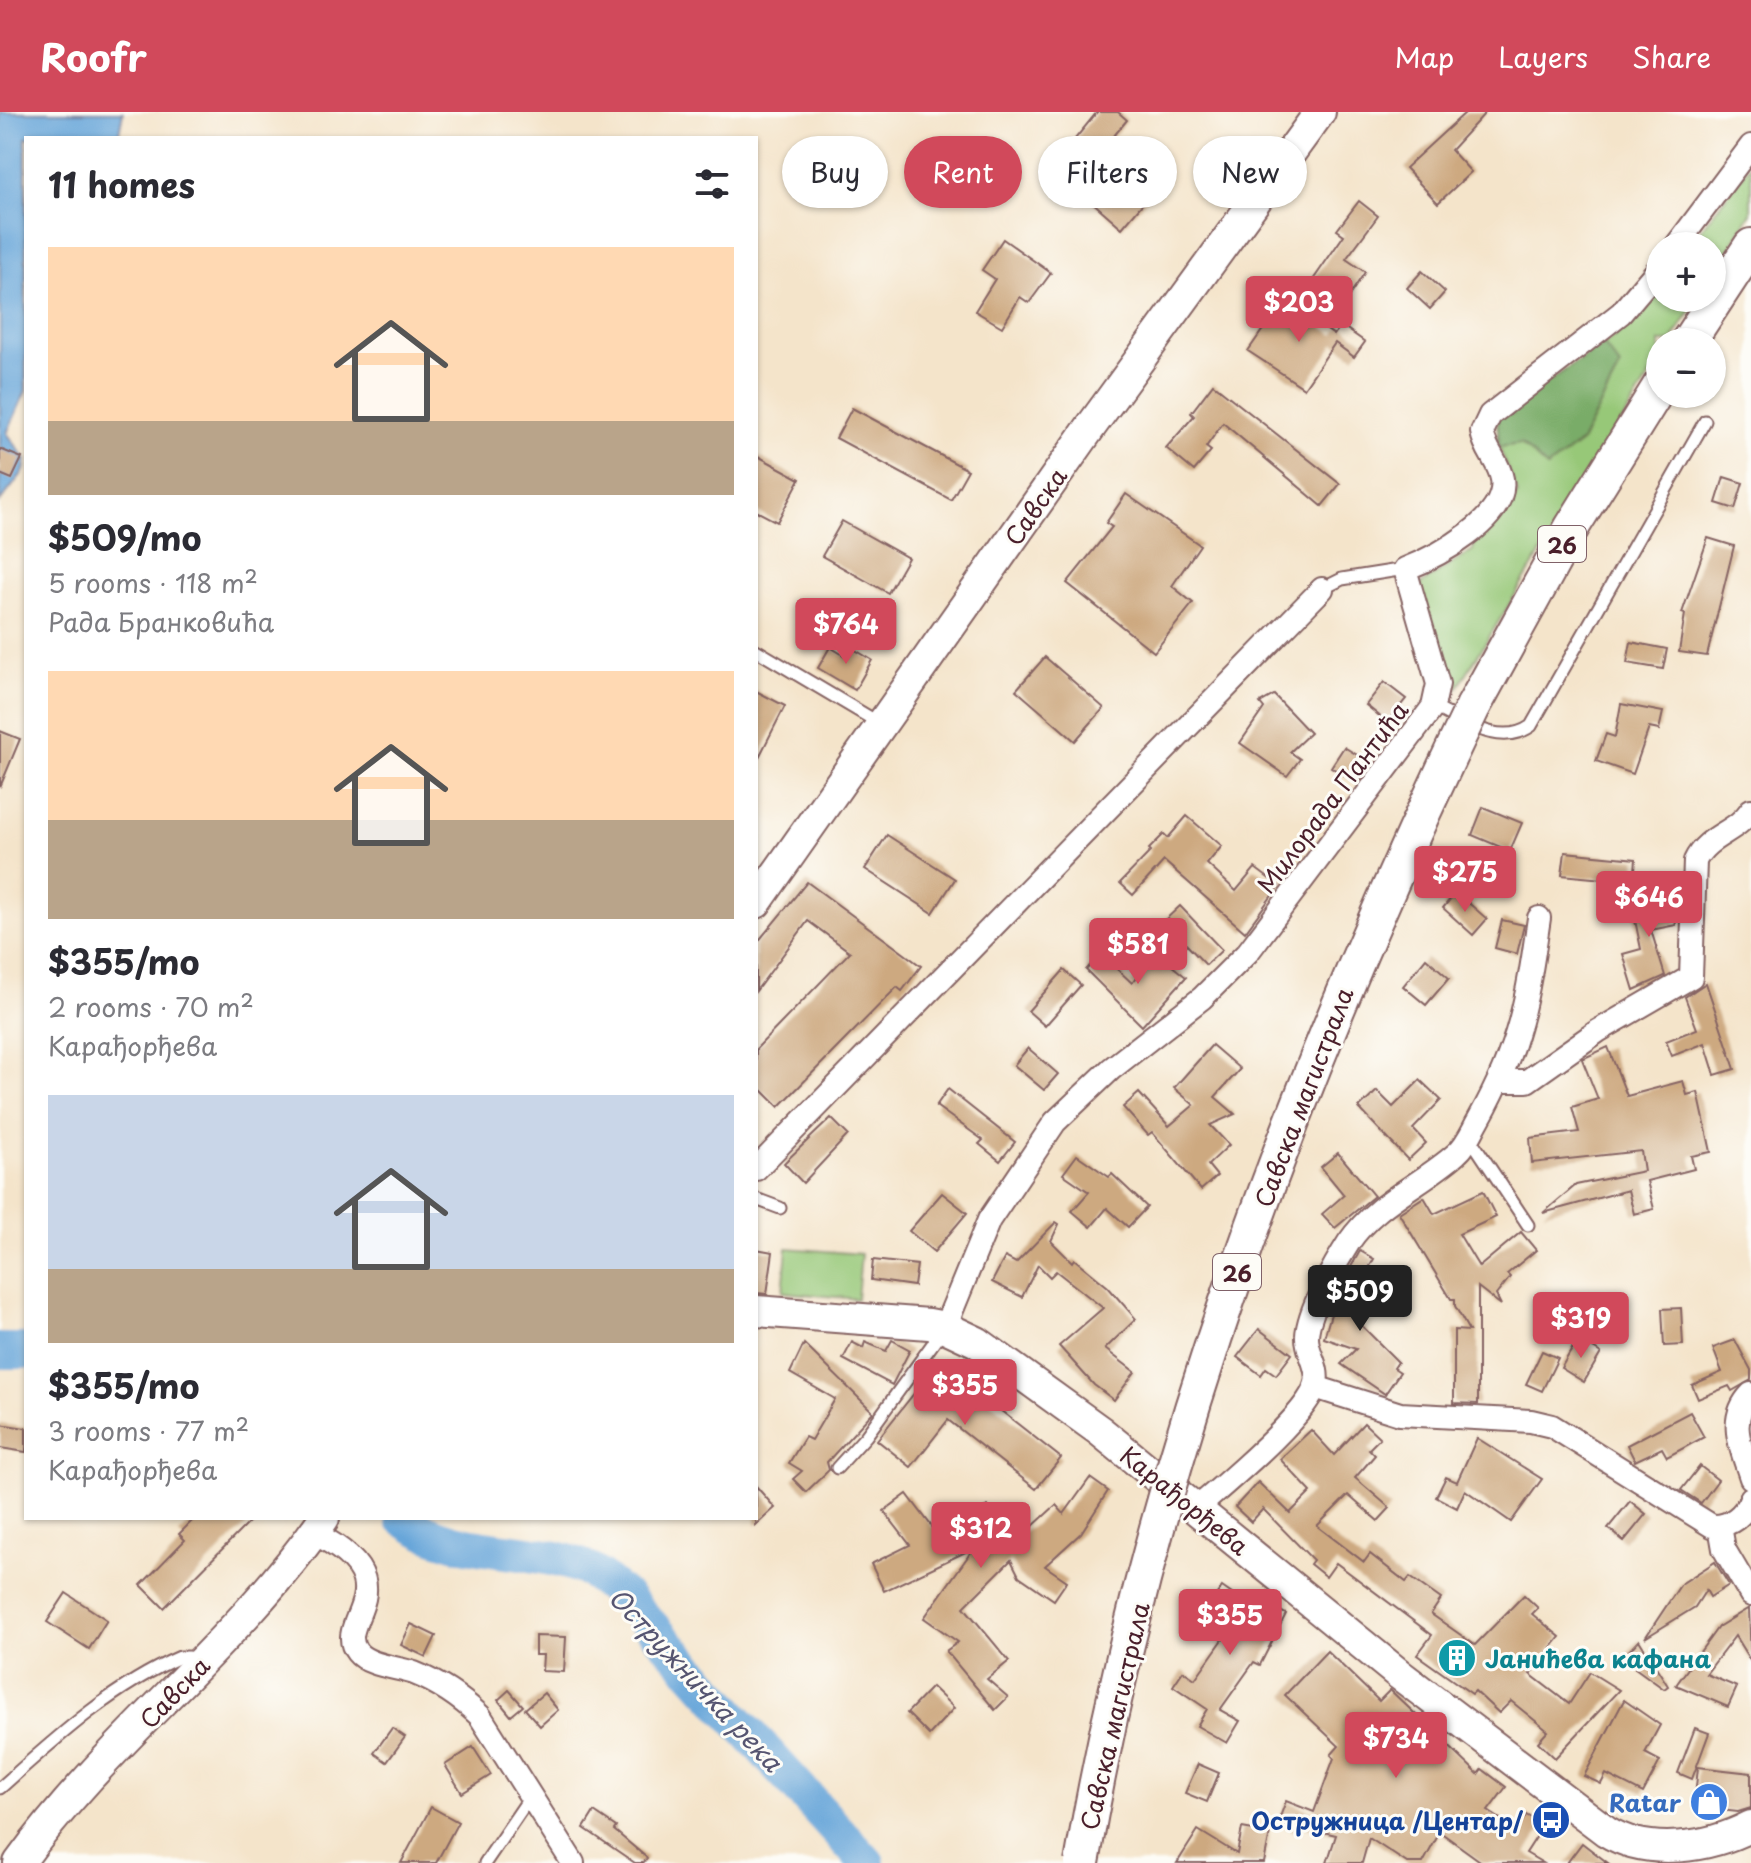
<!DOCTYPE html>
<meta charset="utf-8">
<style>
:root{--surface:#fff;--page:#f2f2f3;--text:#2b2b33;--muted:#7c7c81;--accent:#d1495b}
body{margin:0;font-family:"Playpen Sans",sans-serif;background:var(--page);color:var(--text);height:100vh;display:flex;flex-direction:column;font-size:30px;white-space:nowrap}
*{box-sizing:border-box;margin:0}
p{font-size:26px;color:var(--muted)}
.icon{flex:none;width:44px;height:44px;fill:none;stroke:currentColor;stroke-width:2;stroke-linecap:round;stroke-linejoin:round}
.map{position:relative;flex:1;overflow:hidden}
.panel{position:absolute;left:24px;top:24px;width:734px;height:1384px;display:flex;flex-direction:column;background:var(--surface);border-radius:0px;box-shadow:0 2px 6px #0004}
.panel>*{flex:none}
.banner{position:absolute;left:782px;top:24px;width:760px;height:72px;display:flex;gap:16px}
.tools{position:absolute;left:1646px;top:120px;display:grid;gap:16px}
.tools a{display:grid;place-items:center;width:80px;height:80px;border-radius:50%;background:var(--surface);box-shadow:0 2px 6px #0004;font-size:40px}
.price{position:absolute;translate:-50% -68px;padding:0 18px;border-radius:8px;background:var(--accent);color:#fff;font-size:26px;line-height:52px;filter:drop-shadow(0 2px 4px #0008)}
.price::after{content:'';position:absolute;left:50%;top:48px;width:24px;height:18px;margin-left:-12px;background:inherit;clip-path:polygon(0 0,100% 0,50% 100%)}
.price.on{background:#222;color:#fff}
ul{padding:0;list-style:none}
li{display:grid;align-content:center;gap:16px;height:424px;padding:0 24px}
li span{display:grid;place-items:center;height:248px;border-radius:0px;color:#555}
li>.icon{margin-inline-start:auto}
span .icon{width:144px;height:144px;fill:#fffc;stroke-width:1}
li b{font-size:34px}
h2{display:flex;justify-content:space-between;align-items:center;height:96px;padding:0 24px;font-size:34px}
.pill{padding:0 28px;border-radius:36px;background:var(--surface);box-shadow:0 2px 6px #0004;font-size:28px;line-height:72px}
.pill.on{background:var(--accent);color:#fff}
header{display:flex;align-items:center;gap:48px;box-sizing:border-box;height:112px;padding:0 40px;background:var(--accent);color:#fff}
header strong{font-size:38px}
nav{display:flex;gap:44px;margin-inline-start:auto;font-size:28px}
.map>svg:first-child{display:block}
.green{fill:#97c878;stroke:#707452;stroke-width:2}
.forest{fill:#79ac68;stroke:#62664a;stroke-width:2}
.water{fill:#68a6d9;stroke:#596282;stroke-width:2}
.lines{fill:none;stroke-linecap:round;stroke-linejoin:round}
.river{stroke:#68a6d9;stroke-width:36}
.building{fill:#cda980}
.lane-casing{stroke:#866463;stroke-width:15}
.street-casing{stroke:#866463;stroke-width:26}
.secondary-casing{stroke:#866463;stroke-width:34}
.primary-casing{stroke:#866463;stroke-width:38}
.lane{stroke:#fff;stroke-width:11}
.street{stroke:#fff;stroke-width:22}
.secondary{stroke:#fff;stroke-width:30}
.primary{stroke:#fff;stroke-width:34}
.primary-bridge-casing{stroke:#866463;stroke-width:38;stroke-linecap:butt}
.primary-bridge{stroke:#fff;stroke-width:34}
.labels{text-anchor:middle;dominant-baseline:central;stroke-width:6;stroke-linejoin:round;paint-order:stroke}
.shield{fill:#fdfcf7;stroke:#806168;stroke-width:2}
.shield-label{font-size:22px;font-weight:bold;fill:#4a1f2b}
.street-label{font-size:24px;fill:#4a1f2b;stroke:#fdfcf7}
.culture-label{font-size:24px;font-weight:bold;fill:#0d838f;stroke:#fdfcf7;text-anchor:start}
.shop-label{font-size:24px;font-weight:bold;fill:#366cbe;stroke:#fdfcf7;text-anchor:end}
.transit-label{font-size:24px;font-weight:bold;fill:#164399;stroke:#fdfcf7;text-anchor:end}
.water-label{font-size:26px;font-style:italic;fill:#565571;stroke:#fdfcf7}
</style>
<header>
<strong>Roofr</strong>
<nav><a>Map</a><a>Layers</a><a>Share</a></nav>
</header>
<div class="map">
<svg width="1751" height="1751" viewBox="0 0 1751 1751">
<rect width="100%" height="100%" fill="#fdfcf7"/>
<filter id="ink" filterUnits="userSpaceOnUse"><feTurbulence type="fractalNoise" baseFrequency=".0125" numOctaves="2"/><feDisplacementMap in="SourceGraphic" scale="16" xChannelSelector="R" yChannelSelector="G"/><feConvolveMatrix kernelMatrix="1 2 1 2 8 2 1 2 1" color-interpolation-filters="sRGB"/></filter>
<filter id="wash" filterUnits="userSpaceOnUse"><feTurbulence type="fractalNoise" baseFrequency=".006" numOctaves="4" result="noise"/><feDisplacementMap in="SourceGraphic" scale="32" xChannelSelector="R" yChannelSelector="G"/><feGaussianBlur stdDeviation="1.8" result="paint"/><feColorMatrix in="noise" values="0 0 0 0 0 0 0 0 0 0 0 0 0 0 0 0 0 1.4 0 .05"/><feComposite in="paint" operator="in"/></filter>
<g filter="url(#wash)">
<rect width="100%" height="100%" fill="#f4e4ca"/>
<g class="green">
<polygon points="1751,52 1751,101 1712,166 1712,134 1688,134"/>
<path d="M1660 175V186H1699L1671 230H1660V248L1457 577 1418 474 1473 438 1476 427 1518 382 1499 335 1497 305C1552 267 1622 232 1660 175Z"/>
<polygon points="787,1136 861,1142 857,1187 783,1180"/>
</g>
<polygon class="forest" points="1603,232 1620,255 1581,330 1547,356 1521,332 1499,335 1497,305"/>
<polygon class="water" points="0,0 123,0 118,26 26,26 26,279 7,321 26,348 24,359 0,390"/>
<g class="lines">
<g class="river">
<polyline points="0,1239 26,1239"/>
<path d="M403 1406C453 1445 523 1433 580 1454 595 1459 612 1476 625 1485L867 1751"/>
</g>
</g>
<g id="blocks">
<g class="building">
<polygon points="1097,0 1118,0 1127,8 1100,41 1149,84 1122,116 1083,82 1093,71 1061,44"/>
<polygon points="1466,0 1486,0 1451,38 1471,60 1438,91 1405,56"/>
<polygon points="1359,89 1378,104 1346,147 1365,160 1345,190 1313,168 1344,123 1337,118"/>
<polygon points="1003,127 1051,161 1029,191 1020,185 1002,215 975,199 995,167 982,158"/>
<polygon points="1422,159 1445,180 1430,197 1407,176"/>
<polygon points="1284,187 1334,223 1341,213 1365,230 1354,245 1335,231 1304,276 1248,239"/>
<polygon points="1213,272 1340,372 1322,394 1223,311 1206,335 1211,339 1194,359 1166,336 1194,304 1191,301"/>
<polygon points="852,296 968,358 951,388 836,326"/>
<polygon points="0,337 22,346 12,367 0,362"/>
<polygon points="756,343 800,367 777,410 756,399"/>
<polygon points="1724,365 1743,371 1735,397 1716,391"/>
<polygon points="1126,382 1200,433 1172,474 1193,491 1154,540 1067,471 1112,415 1106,411"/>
<polygon points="842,409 908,446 888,481 822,444"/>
<polygon points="1708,426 1734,434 1707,544 1679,540 1685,502 1682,501"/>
<polygon points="1631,530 1667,537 1663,557 1627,551"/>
<polygon points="830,535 845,544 850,535 872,548 855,578 818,556"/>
<polygon points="1045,545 1104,596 1075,629 1016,578"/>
<polygon points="1384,570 1406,587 1387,610 1366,593"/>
<polygon points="756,579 785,594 756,651"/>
<polygon points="1274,583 1310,621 1290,640 1300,647 1287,664 1240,631 1264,596 1260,591"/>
<polygon points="1621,592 1663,600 1659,618 1649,616 1633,662 1596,649 1606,622 1615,625"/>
<polygon points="0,619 20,627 0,675"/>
<polygon points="1344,635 1372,652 1358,672 1331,655"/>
<polygon points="1483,695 1522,711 1510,739 1472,723"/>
<polygon points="1187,704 1222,734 1207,752 1236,779 1255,756 1279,774 1245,820 1164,749 1133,783 1120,771 1151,739 1149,737 1164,722 1168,726"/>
<polygon points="887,723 955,767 933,801 865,757"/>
<polygon points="1565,740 1636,747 1634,770 1562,763"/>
<polygon points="807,770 921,854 902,879 897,875 779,995 756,972 756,937 850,840 808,809 756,879 756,832"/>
<polygon points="1456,780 1487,807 1473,823 1443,796"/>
<polygon points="1670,781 1676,813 1651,818 1665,864 1634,878 1623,842 1641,837 1631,789"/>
<polygon points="1180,794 1222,838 1206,853 1164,809"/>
<polygon points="1502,808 1524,813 1517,842 1495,836"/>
<polygon points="1156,841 1186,865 1142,914 1086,858 1101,842 1132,871"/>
<polygon points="1426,846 1449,866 1426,893 1403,874"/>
<polygon points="1064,858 1081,873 1045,914 1028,899"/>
<polygon points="1706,871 1735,957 1715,963 1705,931 1672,944 1666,929 1697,917 1685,885"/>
<polygon points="1212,933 1240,957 1215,985 1235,1002 1210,1013 1229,1033 1208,1053 1217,1064 1201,1078 1152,1020 1148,1023 1123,995 1139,981 1169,1014 1194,993 1174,976"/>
<polygon points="1608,935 1627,984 1683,969 1687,983 1698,980 1711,1040 1691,1044 1694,1057 1647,1069 1654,1097 1634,1102 1628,1078 1543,1101 1576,1073 1644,1059 1641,1039 1532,1051 1530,1026 1579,1020 1572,995 1598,987 1582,947"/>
<polygon points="1028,936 1058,962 1044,978 1014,953"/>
<polygon points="1420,968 1441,988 1413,1017 1426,1031 1408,1048 1359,996 1377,979 1393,995"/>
<polygon points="948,977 1015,1030 1000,1049 979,1032 983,1028 936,994"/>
<polygon points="831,1006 848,1023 803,1071 784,1051"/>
<polygon points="1338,1041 1374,1084 1335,1116 1322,1102 1344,1083 1321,1055"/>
<polygon points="1077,1043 1109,1065 1112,1062 1147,1095 1128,1115 1107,1096 1091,1115 1072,1099 1089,1080 1063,1062"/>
<polygon points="1483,1079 1496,1105 1459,1122 1479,1155 1521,1120 1536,1138 1507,1162 1510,1165 1496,1183 1501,1193 1478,1175 1478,1292 1454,1291 1454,1218 1469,1219 1455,1194 1455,1187 1451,1187 1399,1101 1424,1085 1434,1102"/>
<polygon points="942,1081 967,1101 934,1140 909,1119"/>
<polygon points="1056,1110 1059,1112 1051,1129 1072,1150 1074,1147 1108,1175 1136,1207 1105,1237 1135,1260 1114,1288 1094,1273 1059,1234 1103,1196 1056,1159 1050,1165 1038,1153 1022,1185 992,1170 1005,1145 1016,1151"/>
<polygon points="756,1137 773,1140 767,1182 756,1181"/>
<polygon points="1360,1139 1374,1147 1346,1197 1357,1201 1355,1207 1398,1250 1394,1256 1400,1260 1385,1282 1341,1252 1356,1237 1324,1226 1338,1178"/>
<polygon points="873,1148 917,1153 914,1174 871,1168"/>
<polygon points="1681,1196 1683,1233 1664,1234 1662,1197"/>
<polygon points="1259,1217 1292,1242 1276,1263 1266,1256 1261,1263 1237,1245"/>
<polygon points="1578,1227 1601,1241 1584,1270 1561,1256"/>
<polygon points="892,1228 910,1238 892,1273 843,1247 852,1230 863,1236 865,1230 886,1239"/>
<polygon points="1735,1228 1751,1258 1751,1268 1732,1279 1729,1274 1698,1287 1692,1273 1722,1260 1713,1236"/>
<polygon points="804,1232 873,1300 827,1350 829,1358 806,1380 793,1367 802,1359 789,1351 805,1325 811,1328 835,1287 790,1261"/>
<polygon points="1542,1239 1558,1246 1542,1279 1526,1272"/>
<polygon points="939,1250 1061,1346 1036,1377 948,1308 911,1355 877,1328"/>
<polygon points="1690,1300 1704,1325 1667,1345 1662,1336 1635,1349 1627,1333"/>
<polygon points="1364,1311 1380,1326 1369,1337 1375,1343 1355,1366 1390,1396 1378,1409 1348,1383 1317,1414 1364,1450 1370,1442 1406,1470 1410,1465 1441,1487 1431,1502 1475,1533 1524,1483 1538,1496 1532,1502 1560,1525 1530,1562 1569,1592 1590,1560 1619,1578 1555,1646 1538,1630 1548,1619 1511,1589 1499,1601 1475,1579 1472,1582 1417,1543 1432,1523 1336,1451 1326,1465 1310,1452 1313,1448 1263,1397 1251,1410 1235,1395 1258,1370 1290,1401 1311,1380 1280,1347 1311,1318 1334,1343"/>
<polygon points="0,1312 26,1316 26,1340 0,1336"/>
<polygon points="1477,1326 1542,1367 1511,1410 1465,1378 1457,1396 1436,1385 1446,1365 1457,1370"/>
<polygon points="1700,1354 1718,1368 1701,1391 1681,1378"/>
<polygon points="1090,1366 1108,1379 1081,1421 1045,1454 1067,1469 1054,1488 1019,1464 1011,1448 964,1495 1009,1549 987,1567 1008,1585 995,1598 946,1539 958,1530 924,1506 974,1436 884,1479 871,1452 910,1433 884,1399 907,1382 933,1416 988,1394 1003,1431 1032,1415 1056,1393 1064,1402"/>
<polygon points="756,1374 775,1396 756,1413"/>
<polygon points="1630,1389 1646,1402 1624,1429 1608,1416"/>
<polygon points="195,1406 253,1406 164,1496 141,1473 185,1428 179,1422"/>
<polygon points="1715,1450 1729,1473 1710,1485 1706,1478 1695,1495 1645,1526 1681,1472"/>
<polygon points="1222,1475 1252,1496 1256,1487 1286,1502 1260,1553 1254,1550 1220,1598 1240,1609 1227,1631 1197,1614 1207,1597 1173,1574 1183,1559 1195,1567 1224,1526 1199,1507"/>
<polygon points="66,1481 107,1508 89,1537 47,1510"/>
<polygon points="1749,1496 1751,1550 1735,1524 1706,1562 1737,1575 1728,1595 1676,1573 1718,1515"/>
<polygon points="411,1512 436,1524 426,1545 401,1533"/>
<polygon points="535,1524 566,1525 564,1560 542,1559 543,1543 535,1543"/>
<polygon points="1639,1528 1668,1574 1664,1577 1635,1556 1637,1552 1626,1542"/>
<polygon points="1327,1539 1379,1589 1390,1578 1478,1662 1482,1657 1506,1675 1488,1699 1517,1718 1526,1703 1544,1713 1526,1741 1543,1751 1483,1751 1440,1720 1423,1751 1407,1751 1369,1726 1362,1751 1327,1751 1336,1723 1298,1714 1296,1720 1277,1713 1286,1689 1314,1700 1334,1646 1331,1643 1339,1634 1285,1583"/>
<polygon points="932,1575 954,1596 929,1623 907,1601"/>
<polygon points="509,1578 523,1594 511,1604 498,1588"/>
<polygon points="544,1581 558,1598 540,1614 525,1597"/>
<polygon points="1624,1588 1660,1613 1645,1641 1660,1649 1643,1681 1606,1662 1601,1672 1584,1664"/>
<polygon points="392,1616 405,1625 387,1650 374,1641"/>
<polygon points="1695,1616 1709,1621 1692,1667 1678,1661"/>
<polygon points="473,1635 491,1663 462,1681 445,1653"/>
<polygon points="1198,1652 1219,1661 1207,1690 1185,1681"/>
<polygon points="1698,1655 1751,1661 1751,1696 1738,1700 1694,1695"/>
<polygon points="431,1695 458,1710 436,1751 401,1751"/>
<polygon points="594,1700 616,1715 614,1718 647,1746 643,1751 635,1751 584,1716"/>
<polygon points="1242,1716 1270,1721 1264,1751 1177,1751 1198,1718 1237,1742"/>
<polygon points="1582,1731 1608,1751 1567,1751"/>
</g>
</g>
</g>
<g filter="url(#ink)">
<use href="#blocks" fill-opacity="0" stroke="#866463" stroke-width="2"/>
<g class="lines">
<g class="lane-casing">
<g id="lane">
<polyline points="1322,477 1342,467 1405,457"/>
<polyline points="756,538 879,611"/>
<path d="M1433 595C1462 608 1500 636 1531 614L1705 309"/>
<polyline points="1470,1026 1528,1113"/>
<polyline points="756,1087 780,1096"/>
<polyline points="837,1356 866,1324 942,1219"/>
<path d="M0 1676C55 1627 111 1575 180 1545H188L194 1550"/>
<polyline points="485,1751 530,1685"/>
</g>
</g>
<g class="street-casing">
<g id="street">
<polyline points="1676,134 1751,34"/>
<path d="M1501 969H1527L1598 919 1691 865 1695 749C1707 723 1736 721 1751 698"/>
<polyline points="756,1057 1322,477"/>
<path d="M945 1215 989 1108 1055 1010 1111 957 1202 886 1248 840 1433 595 1438 572 1405 457C1436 445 1509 407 1502 367 1499 350 1485 338 1482 320L1490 303 1621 201 1660 155"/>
<path d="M1315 1275 1400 1302 1531 1309 1552 1314 1712 1414C1731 1415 1745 1402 1751 1386"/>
<path d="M1751 1282C1726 1308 1742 1337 1751 1366"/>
<path d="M1196 1397C1222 1374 1310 1302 1316 1271 1320 1255 1306 1240 1307 1224 1308 1199 1335 1152 1349 1130 1376 1090 1421 1073 1456 1042 1467 1033 1472 1019 1479 1007 1520 934 1527 888 1539 806"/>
<polyline points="1720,1414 1724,1437 1751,1483"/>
<path d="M314 1421C414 1473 332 1509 357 1540 368 1554 398 1555 414 1561 439 1571 461 1586 480 1604L573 1751"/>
</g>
</g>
<g class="secondary-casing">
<g id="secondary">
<polyline points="756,791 1092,313 1320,0"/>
<path d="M756 1199 929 1212 945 1215 977 1230 1100 1319 1400 1563 1606 1719C1648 1745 1709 1736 1751 1714"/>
<path d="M19 1751C109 1626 236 1533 324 1406"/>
</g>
</g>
<g class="primary-casing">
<g id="primary">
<polyline points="1688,230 1751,134"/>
<polyline points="1473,595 1572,415 1660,274"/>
</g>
</g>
<use href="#lane" class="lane"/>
<use href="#street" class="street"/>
<use href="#secondary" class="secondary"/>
<use href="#primary" class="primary"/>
<g class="primary-bridge-casing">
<path id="primary-bridge" d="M1082 1751C1150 1350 1297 960 1473 595"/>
</g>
<use href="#primary-bridge" class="primary-bridge"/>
</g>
</g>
<defs>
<g id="building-disc" transform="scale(2)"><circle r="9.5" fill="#0f9aa8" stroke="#fdfcf7"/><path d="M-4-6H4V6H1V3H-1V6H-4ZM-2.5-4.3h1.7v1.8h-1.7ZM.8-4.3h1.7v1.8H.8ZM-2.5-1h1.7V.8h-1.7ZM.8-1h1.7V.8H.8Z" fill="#fff"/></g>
<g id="shop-disc" transform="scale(2)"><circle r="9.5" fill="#3f7fe0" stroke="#fdfcf7"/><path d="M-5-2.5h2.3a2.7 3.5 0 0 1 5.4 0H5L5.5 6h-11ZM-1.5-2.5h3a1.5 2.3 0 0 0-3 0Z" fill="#fff"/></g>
<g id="bus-disc" transform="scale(2)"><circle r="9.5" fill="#1a4fb4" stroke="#fdfcf7"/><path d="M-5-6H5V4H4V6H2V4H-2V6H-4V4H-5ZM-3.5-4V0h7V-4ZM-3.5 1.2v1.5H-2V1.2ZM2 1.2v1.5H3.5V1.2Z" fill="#fff"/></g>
</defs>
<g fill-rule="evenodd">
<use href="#building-disc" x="1457" y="1546"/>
<use href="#shop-disc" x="1709" y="1690"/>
<use href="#bus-disc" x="1551" y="1708"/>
</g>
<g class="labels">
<g class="shield">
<rect x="1538" y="414" width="48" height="36" rx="6"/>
<rect x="1213" y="1142" width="48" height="36" rx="6"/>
</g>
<g class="shield-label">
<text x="1562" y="432">26</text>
<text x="1237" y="1160">26</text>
</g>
<g class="street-label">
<text transform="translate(1035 394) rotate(-55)">Савска</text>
<text transform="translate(1332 685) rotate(-53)">Милорада Пантића</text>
<text transform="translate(1303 985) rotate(-69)">Савска магистрала</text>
<text transform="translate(1185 1388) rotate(39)">Карађорђева</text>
<text transform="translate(174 1580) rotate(-46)">Савска</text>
<text transform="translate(1114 1604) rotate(-77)">Савска магистрала</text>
</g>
<g class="culture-label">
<text x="1485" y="1546">Јанићева кафана</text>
</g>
<g class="shop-label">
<text x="1681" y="1690">Ratar</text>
</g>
<g class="transit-label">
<text x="1523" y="1708">Остружница /Центар/</text>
</g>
<g class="water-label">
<text transform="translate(696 1567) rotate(47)">Остружничка река</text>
</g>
</g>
</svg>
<div class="tools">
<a>+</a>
<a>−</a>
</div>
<b class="price" style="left:1299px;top:232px">$203</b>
<b class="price" style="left:846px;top:554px">$764</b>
<b class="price" style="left:1465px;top:802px">$275</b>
<b class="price" style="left:1649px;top:827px">$646</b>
<b class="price" style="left:1138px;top:874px">$581</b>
<b class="price on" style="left:1360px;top:1221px">$509</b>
<b class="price" style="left:1581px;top:1248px">$319</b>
<b class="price" style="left:965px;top:1315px">$355</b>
<b class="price" style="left:981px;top:1458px">$312</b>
<b class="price" style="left:1230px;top:1545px">$355</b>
<b class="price" style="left:1396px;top:1668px">$734</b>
<div class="banner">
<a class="pill">Buy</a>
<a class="pill on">Rent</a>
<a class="pill">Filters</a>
<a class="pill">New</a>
</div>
<section class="panel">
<h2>11 homes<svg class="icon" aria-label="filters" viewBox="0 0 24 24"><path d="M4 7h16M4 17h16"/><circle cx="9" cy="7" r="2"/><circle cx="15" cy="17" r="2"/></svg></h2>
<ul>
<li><span style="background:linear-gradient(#ffd9b3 70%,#b9a48a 0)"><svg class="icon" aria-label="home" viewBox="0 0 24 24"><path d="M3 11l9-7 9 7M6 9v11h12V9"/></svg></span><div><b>$509/mo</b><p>5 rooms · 118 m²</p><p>Рада Бранковића</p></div></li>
<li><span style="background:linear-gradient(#ffd9b3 60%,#b9a48a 0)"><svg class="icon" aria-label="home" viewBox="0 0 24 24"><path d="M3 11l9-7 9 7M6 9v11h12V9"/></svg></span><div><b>$355/mo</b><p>2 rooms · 70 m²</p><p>Карађорђева</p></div></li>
<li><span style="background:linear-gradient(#c9d6e8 70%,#b9a48a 0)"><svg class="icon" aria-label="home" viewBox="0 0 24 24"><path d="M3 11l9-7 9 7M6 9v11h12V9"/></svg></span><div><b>$355/mo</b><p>3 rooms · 77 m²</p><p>Карађорђева</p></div></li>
</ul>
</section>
</div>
